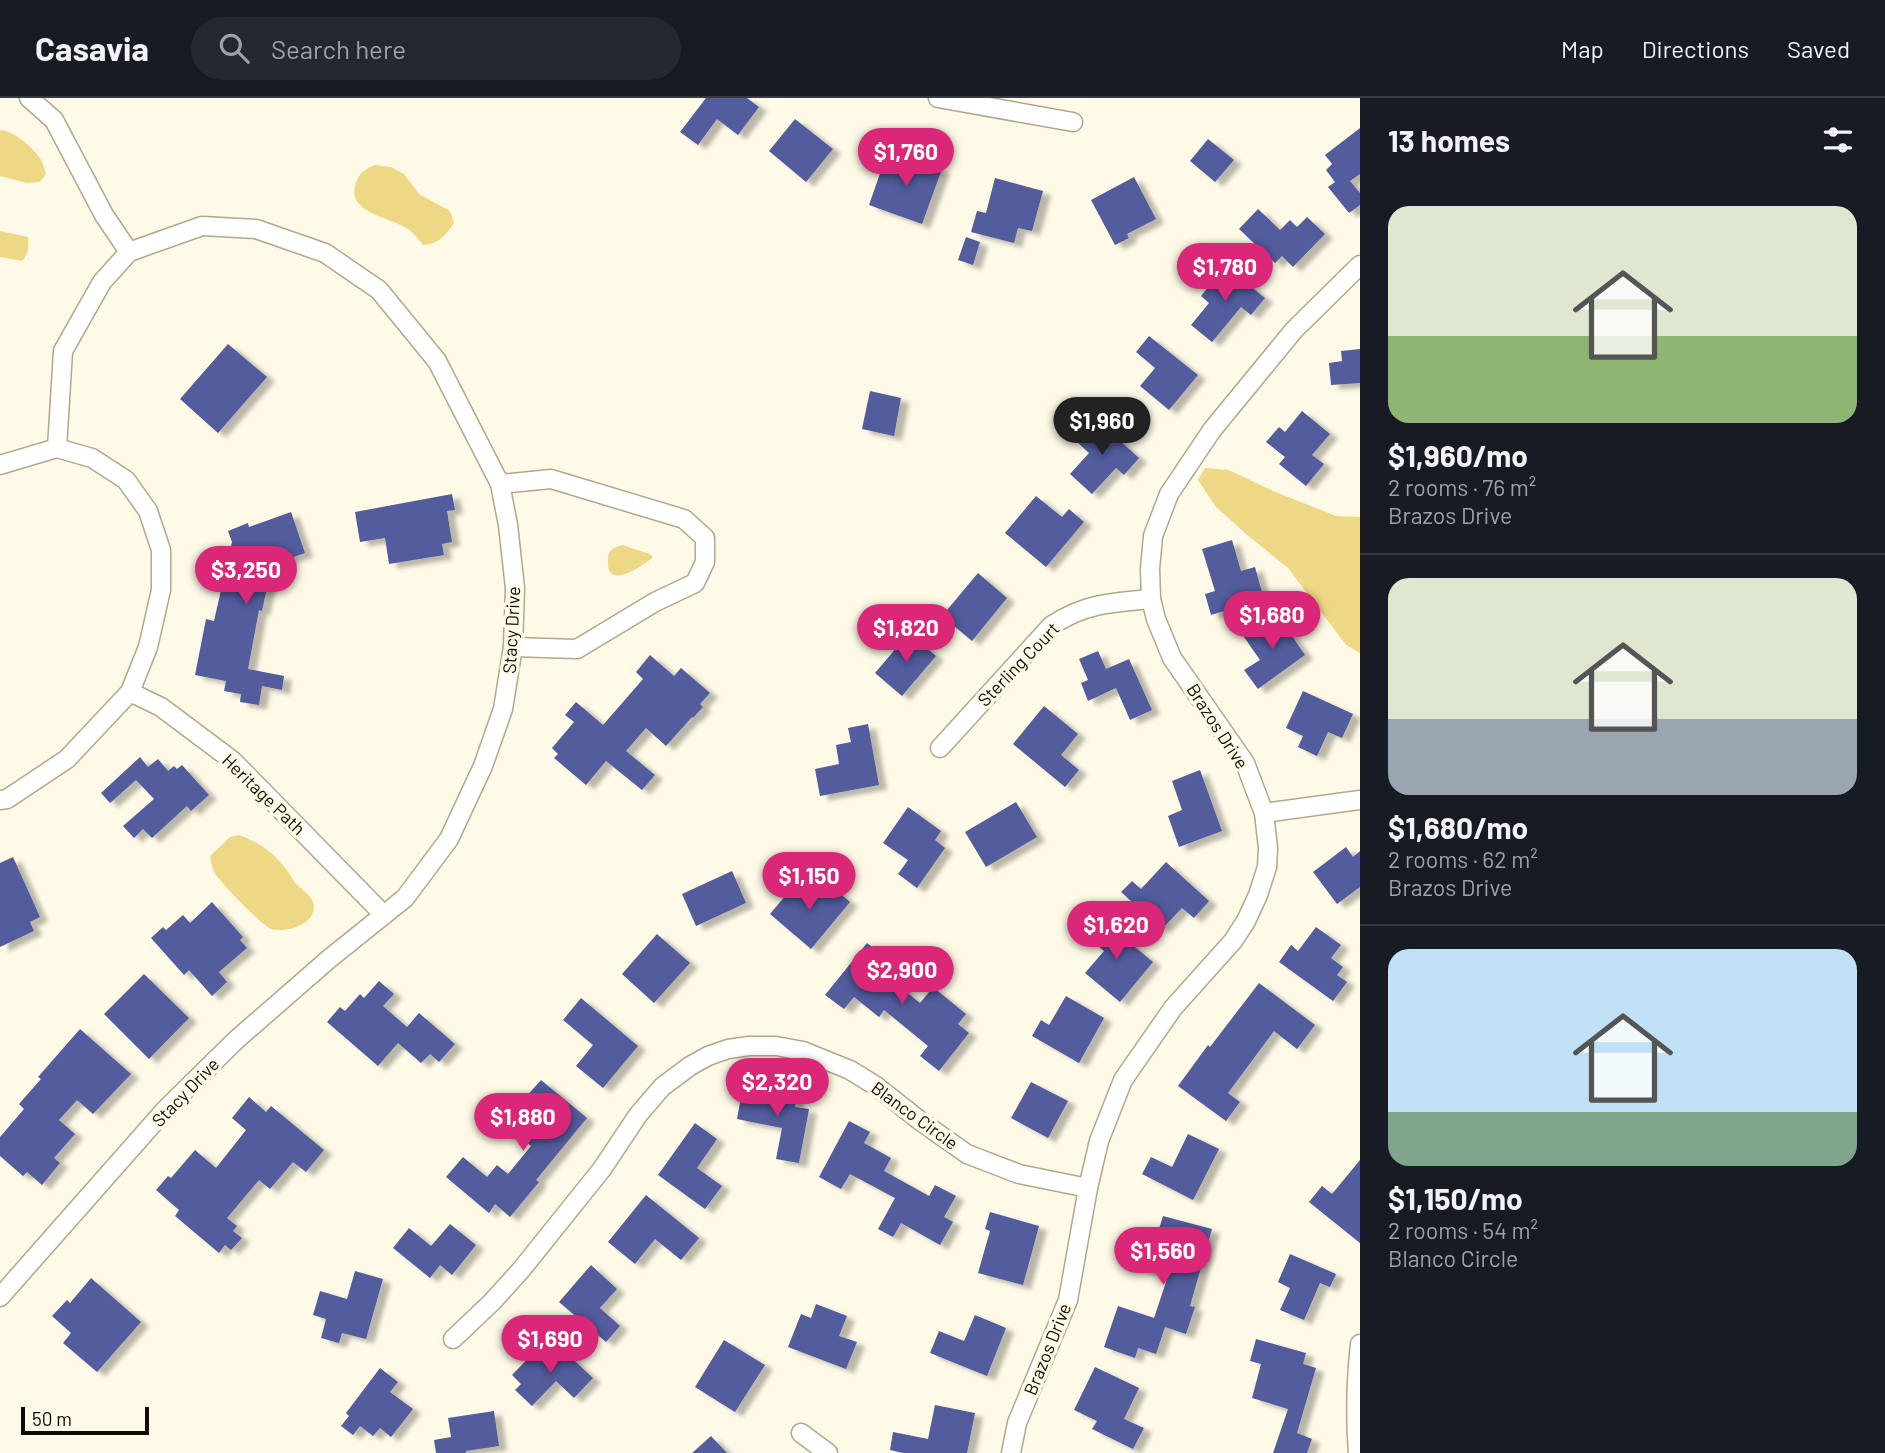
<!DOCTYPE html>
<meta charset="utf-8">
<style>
:root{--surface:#171b24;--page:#242831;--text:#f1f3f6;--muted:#9ea1a6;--line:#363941;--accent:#db2777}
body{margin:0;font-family:Barlow,sans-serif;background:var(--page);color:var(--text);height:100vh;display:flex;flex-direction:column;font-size:26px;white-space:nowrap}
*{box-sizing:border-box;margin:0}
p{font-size:23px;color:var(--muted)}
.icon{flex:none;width:38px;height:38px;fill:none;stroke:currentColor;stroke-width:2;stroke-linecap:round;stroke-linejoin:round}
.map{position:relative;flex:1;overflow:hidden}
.sheet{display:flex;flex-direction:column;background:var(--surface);width:525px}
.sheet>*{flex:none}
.scale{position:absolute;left:21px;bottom:18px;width:128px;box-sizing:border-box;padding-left:7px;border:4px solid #0e0b03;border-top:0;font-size:19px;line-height:24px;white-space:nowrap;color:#0e0b03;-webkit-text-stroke:5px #fefae7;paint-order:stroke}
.price{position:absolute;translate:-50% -60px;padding:0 16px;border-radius:24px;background:var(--accent);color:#fff;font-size:23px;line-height:46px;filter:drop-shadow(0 2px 4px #0008)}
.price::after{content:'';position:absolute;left:50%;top:42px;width:21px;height:16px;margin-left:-10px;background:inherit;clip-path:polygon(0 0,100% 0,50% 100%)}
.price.current{background:#222;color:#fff}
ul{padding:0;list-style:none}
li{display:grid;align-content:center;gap:14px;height:371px;padding:0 28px}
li+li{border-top:2px solid var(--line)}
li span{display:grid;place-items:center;height:217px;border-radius:21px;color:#555}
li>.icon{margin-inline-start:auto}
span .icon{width:126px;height:126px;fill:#fffc;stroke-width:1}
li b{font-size:30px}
h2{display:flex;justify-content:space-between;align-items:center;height:84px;padding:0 28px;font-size:30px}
header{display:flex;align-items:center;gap:42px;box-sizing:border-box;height:98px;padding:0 35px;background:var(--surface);border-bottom:2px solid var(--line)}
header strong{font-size:33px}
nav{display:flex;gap:38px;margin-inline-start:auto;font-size:24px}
.search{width:490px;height:63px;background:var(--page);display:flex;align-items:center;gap:18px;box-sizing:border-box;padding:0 24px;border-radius:38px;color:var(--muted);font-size:26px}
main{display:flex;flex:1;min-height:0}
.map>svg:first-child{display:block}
.water{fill:#edd886}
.building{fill:#525b9d;filter:url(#shadow)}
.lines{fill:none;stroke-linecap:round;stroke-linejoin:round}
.minor-casing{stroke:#afa88b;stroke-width:21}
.minor{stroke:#fff;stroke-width:18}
.labels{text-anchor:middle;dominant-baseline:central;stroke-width:7;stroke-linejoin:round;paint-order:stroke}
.street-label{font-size:18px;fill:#0e0b03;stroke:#fefae7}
</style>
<header>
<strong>Casavia</strong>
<div class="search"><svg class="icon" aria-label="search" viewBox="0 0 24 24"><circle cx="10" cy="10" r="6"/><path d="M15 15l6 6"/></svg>Search here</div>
<nav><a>Map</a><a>Directions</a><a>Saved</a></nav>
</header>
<main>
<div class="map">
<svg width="1360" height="1355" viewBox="0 0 1360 1355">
<defs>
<filter id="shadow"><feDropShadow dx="8" dy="4.5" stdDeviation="2" flood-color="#0004"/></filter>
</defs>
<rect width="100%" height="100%" fill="#fefae7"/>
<g class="water">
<path d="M0 32C13 32 32 49 39 59 43 64 44 70 46 76L40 84 27 85 0 78Z"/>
<path d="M375 67 391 69 404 76 419 96 450 113 454 125C444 139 440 145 423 147 418 141 414 135 408 131 390 119 345 115 356 85 359 75 365 71 375 67Z"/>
<path d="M0 133 28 139C29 149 29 155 22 163L0 159Z"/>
<polygon points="1205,370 1229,372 1273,393 1336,418 1360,419 1360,555 1346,547 1288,470 1246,436 1216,409 1198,382"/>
<path d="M622 447 650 456 653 459C646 466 619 484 611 475 607 471 608 463 608 457L612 451Z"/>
<path d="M239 737C259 744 273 754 286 771 290 775 292 781 295 785 301 791 309 795 313 804 320 825 286 836 271 831 261 827 220 784 214 774 212 770 211 763 210 758L230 739Z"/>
</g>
<g class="building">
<polygon points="706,0 747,0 759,9 738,37 717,21 698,47 680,34"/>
<polygon points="795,21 833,51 806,84 769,53"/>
<polygon points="1360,30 1360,76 1350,83 1360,95 1360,107 1349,115 1328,89 1335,84 1326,72 1332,66 1325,57"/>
<polygon points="1208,41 1234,62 1215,84 1190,63"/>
<polygon points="896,54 942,71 922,126 869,107 883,67 890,69"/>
<polygon points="1134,79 1156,121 1127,136 1129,140 1115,147 1091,102"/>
<polygon points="995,80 1043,93 1032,133 1018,130 1014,145 971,134 977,113 986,115"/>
<polygon points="1258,111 1280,132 1290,122 1297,129 1307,119 1325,136 1293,169 1282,158 1275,165 1239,131"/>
<polygon points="966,139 980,144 973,167 958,162"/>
<polygon points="1225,168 1265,200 1251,217 1241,209 1212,244 1191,227 1209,205 1201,198"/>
<polygon points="1149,238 1198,277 1169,312 1140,288 1155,270 1136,254"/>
<polygon points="228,246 267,279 218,335 180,301"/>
<polygon points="1360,251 1360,285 1331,287 1329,265 1342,263 1341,253"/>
<polygon points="870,293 901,300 894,338 862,331"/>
<polygon points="1302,313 1330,336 1312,357 1324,366 1306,388 1279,366 1285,359 1266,344 1279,329 1285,334"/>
<polygon points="1097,322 1139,360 1124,377 1116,370 1092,396 1070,376 1089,355 1077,344"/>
<polygon points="452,396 455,412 447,413 452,444 442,446 444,457 389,466 385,440 360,444 355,414"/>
<polygon points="1036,398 1062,419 1069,411 1084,424 1046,469 1005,435"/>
<polygon points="291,414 305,455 279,464 276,477 270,476 262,513 259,512 248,571 284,578 282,592 262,588 259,607 240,604 241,596 224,593 226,583 195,577 206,521 214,523 232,444 228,433 248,425 249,429"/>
<polygon points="1232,442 1241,473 1255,469 1264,501 1211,517 1205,496 1215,493 1202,451"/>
<polygon points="978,475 1007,500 972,543 942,518"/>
<polygon points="1277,516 1305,557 1258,591 1244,572 1260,562 1244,539"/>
<polygon points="909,535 936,558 902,598 875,575"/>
<polygon points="1098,553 1106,571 1129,561 1152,612 1130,622 1116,590 1088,603 1081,585 1088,582 1079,561"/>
<polygon points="650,557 674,578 681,570 710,595 700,606 703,609 693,620 692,619 666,648 646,630 626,653 655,677 642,692 606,663 586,687 554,660 558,656 552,650 574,624 565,617 576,604 603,627 643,581 636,574"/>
<polygon points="1303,593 1353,616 1342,640 1328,634 1317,658 1298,649 1303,638 1286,630"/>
<polygon points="1044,608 1078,636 1061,657 1079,672 1065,689 1013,646"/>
<polygon points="868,626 879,687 820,698 815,671 839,666 836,647 851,644 848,630"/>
<polygon points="140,659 148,669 158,661 168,673 174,668 177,671 182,667 209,697 191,713 187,708 152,740 143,731 134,740 123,728 154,701 136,682 110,705 101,695"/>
<polygon points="1200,672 1222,733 1179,749 1168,718 1182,712 1172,683"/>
<polygon points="1016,704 1037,739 986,769 965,734"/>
<polygon points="908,709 941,733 935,742 945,750 917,790 898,776 908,762 883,745"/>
<polygon points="1346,749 1353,759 1360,753 1360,789 1337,806 1313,774"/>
<polygon points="13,759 40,819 30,824 34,833 0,849 0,765"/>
<polygon points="1166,764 1209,803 1194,820 1182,810 1162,831 1121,794 1132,783 1141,791"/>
<polygon points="732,773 746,805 696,828 682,796"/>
<polygon points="801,779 824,798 832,789 850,804 811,851 770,816"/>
<polygon points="212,804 243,839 240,842 247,850 219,874 227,884 212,898 189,872 184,877 151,840 163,829 166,832 183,817 190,825"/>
<polygon points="1100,820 1153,864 1120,904 1085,875 1104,853 1085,837"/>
<polygon points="1316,829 1341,847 1331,860 1343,869 1337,877 1347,884 1333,903 1279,864 1291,847 1298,853"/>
<polygon points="657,836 690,865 654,905 622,876"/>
<polygon points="867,845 889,862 880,873 920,905 933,889 966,916 958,926 969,935 939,973 920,958 928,948 884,912 879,919 854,899 844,911 825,897"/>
<polygon points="144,876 189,920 149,961 104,916"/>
<polygon points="379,883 394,896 383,908 407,929 419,915 455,946 439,964 430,956 421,965 398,945 378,968 327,924 340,909 345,913 360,896 364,900"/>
<polygon points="1259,885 1315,927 1297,951 1274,933 1228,995 1240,1004 1226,1023 1178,988 1208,947 1210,949"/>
<polygon points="1066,898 1104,920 1079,965 1032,938 1041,922 1049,927"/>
<polygon points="581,900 638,948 603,990 576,968 593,947 563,922"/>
<polygon points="80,931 131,976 93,1016 77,1002 59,1022 75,1036 54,1060 60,1065 42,1087 27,1074 23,1078 0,1058 0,1039 24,1011 19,1006 41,981 38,979"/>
<polygon points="541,982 587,1020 536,1082 539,1084 510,1119 495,1106 489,1115 446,1079 463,1059 487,1079 497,1067 508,1076 531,1048 511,1031 531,1006 524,1001"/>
<polygon points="1031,984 1068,1003 1048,1040 1011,1020"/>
<polygon points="743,988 797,998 795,1009 809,1011 799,1065 776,1061 782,1030 737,1021"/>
<polygon points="249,999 266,1014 271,1008 324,1052 306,1074 293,1064 270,1091 259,1082 227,1120 237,1128 233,1133 242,1140 231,1152 225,1147 219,1155 175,1118 179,1112 156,1092 168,1078 171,1080 195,1052 216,1070 246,1032 232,1020"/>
<polygon points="849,1023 870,1034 864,1045 891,1060 884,1073 929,1098 935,1087 956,1098 944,1119 953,1124 940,1147 901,1125 893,1139 878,1131 895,1100 850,1076 841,1091 819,1079"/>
<polygon points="695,1025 717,1041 697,1070 722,1088 705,1111 658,1077"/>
<polygon points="1188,1036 1219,1051 1193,1102 1142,1076 1151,1059 1172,1069"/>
<polygon points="1360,1062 1360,1145 1309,1104 1322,1088 1332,1096"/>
<polygon points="646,1097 699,1140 681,1162 655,1141 635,1166 608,1144"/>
<polygon points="990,1114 1039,1128 1023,1187 978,1175 990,1133 985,1131"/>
<polygon points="1163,1118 1212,1131 1190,1208 1195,1209 1186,1236 1165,1229 1156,1256 1138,1250 1135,1260 1104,1249 1118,1208 1154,1220 1168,1178 1125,1166 1132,1144 1153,1150"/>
<polygon points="450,1126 476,1147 452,1177 440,1167 430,1180 393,1150 409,1130 431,1148"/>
<polygon points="1290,1156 1336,1176 1330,1189 1320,1185 1304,1222 1280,1212 1290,1190 1278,1184"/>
<polygon points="591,1167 617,1191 600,1210 620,1228 606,1244 559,1204"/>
<polygon points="355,1173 383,1181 366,1241 342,1235 339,1245 321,1240 326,1221 313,1217 320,1193 347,1201"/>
<polygon points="91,1180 141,1224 97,1274 63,1245 71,1235 52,1218 67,1202 70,1205"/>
<polygon points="816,1206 847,1218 839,1238 857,1244 846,1271 788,1249 801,1216 811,1220"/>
<polygon points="975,1217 1006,1230 987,1278 930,1255 939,1233 964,1243"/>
<polygon points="1256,1241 1306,1255 1303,1266 1316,1270 1297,1335 1312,1341 1307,1355 1273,1355 1288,1311 1252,1300 1261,1266 1250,1263"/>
<polygon points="724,1242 765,1267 735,1314 695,1289"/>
<polygon points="540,1248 552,1260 561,1250 593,1280 574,1300 556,1283 532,1308 515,1292 521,1286 512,1277"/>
<polygon points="1095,1269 1139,1290 1124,1321 1144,1330 1133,1351 1092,1331 1097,1323 1074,1312"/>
<polygon points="380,1270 398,1284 390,1294 413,1311 391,1339 380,1330 373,1338 360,1328 353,1337 341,1328 349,1318 346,1315"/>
<polygon points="935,1307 975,1315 967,1355 904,1355 890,1352 893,1334 928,1341"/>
<polygon points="494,1313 499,1348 466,1353 466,1355 436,1355 434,1342 451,1339 448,1320"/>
<polygon points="711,1338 727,1355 692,1355"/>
</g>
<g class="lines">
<g class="minor-casing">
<g id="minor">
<polyline points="29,0 54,22 104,117 129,154"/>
<polyline points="938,0 1073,24"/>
<polyline points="0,367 57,350 92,360 126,382 148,413 161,452 161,492 148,549 130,594 67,661 7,701 0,702"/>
<polyline points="500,386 551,381 684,421 705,440 705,464 695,485 655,504 577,551 513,549"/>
<polyline points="130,594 161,609 233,663 384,817"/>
<path d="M940 650 1051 528C1083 506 1113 504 1151 501"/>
<polyline points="1264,715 1360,702"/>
<polyline points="0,1199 165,1012 236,942 329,861 405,800 449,741 483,668 503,611 513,549 515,490 508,427 500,386 437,263 379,192 325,155 256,131 202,128 129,154 102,184 63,253 57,350"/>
<polyline points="453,1241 492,1204 521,1172 602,1071 638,1017 662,989 690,968 708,958 728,951 749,948 776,948 803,953 850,972 876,988 919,1022 967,1056 1019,1076 1088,1090"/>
<polyline points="801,1335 828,1355"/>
<polyline points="1011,1355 1017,1325 1068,1202 1088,1090 1099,1043 1123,982 1173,910 1233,843 1246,823 1258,797 1267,769 1268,750 1264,715 1245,665 1172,560 1156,521 1151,501 1150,471 1153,438 1169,396 1212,332 1294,232 1360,167"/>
<path d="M1358 1355C1355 1318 1356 1283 1360 1246"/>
</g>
</g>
<use href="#minor" class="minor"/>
</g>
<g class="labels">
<g class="street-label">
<text transform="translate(511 532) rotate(-87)">Stacy Drive</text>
<text transform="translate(1018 566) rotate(-46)">Sterling Court</text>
<text transform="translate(1218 628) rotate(57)">Brazos Drive</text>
<text transform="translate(264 696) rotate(44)">Heritage Path</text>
<text transform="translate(185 994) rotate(-46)">Stacy Drive</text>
<text transform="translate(915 1017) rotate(36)">Blanco Circle</text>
<text transform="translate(1047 1251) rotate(-68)">Brazos Drive</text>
</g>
</g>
</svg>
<div class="scale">50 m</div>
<b class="price" style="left:906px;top:90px">$1,760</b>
<b class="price" style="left:1225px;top:205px">$1,780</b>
<b class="price current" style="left:1102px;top:359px">$1,960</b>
<b class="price" style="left:246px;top:508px">$3,250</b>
<b class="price" style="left:1272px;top:553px">$1,680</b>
<b class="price" style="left:906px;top:566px">$1,820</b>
<b class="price" style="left:809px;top:814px">$1,150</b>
<b class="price" style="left:1116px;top:863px">$1,620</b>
<b class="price" style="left:902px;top:908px">$2,900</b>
<b class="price" style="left:777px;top:1020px">$2,320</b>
<b class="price" style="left:523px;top:1055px">$1,880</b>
<b class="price" style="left:1163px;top:1189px">$1,560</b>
<b class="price" style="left:550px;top:1277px">$1,690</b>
</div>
<section class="sheet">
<h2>13 homes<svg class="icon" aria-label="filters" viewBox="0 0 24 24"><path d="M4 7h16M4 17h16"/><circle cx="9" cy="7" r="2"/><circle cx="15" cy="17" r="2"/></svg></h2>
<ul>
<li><span style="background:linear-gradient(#dfe7d0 60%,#8fb573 0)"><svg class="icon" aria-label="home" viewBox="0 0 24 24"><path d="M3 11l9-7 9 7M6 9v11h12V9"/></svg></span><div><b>$1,960/mo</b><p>2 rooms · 76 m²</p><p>Brazos Drive</p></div></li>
<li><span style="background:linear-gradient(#dfe7d0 65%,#9aa5b1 0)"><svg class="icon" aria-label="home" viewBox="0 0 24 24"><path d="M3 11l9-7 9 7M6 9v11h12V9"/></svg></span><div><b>$1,680/mo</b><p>2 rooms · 62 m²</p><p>Brazos Drive</p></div></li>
<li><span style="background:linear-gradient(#bfe0f5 75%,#7fa58c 0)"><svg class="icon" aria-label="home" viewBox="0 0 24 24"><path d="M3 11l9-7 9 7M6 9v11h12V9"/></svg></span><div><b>$1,150/mo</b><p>2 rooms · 54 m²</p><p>Blanco Circle</p></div></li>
</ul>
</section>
</main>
